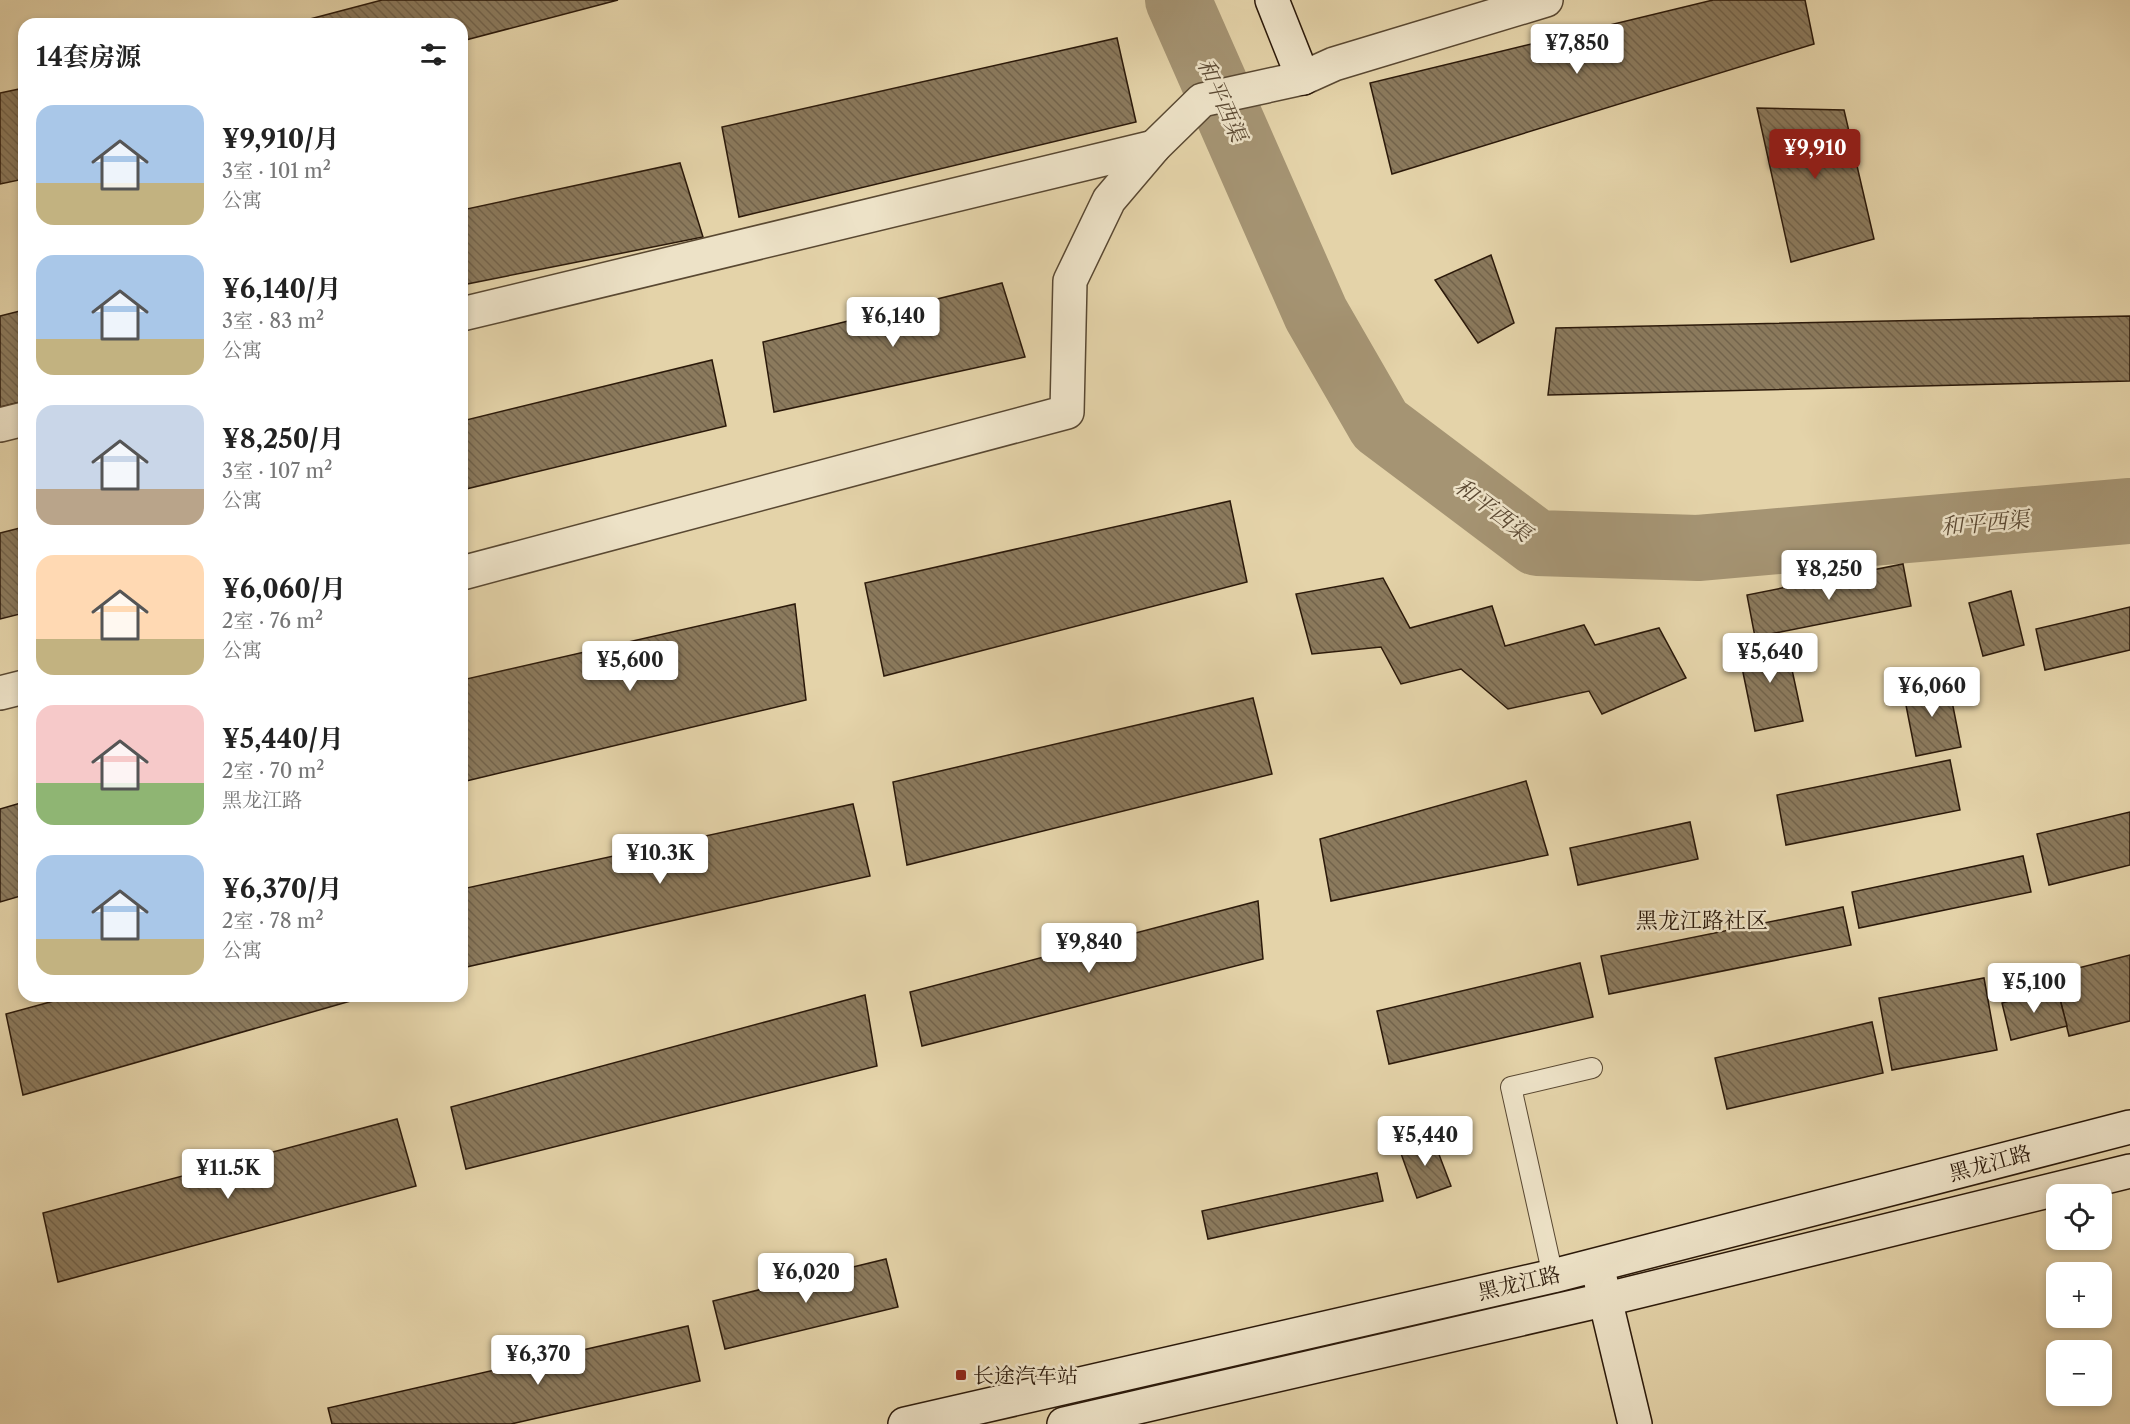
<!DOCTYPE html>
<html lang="zh">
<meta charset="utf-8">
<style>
:root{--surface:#fff;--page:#f2f2f2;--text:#222;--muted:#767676;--accent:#8f2418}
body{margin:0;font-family:"Libre Caslon Text","Noto Serif SC",serif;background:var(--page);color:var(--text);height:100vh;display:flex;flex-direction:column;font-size:22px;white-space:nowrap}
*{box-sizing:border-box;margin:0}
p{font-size:20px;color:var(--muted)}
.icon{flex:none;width:33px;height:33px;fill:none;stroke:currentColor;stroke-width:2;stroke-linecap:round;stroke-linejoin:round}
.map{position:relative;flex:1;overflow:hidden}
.side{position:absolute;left:18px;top:18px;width:450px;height:984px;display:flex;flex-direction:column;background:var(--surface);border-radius:18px;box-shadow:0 3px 9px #0003}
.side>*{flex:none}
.controls{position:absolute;left:2046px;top:1184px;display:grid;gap:12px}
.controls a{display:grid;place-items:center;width:66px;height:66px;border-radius:12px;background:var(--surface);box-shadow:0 3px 9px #0003;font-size:30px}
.price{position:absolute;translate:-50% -51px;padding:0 14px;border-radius:6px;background:#fff;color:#222;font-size:20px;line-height:39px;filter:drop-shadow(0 2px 3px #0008)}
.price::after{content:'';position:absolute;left:50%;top:36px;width:18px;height:14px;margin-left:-9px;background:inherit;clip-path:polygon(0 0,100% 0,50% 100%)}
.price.on{background:var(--accent);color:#fff}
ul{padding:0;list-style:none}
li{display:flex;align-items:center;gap:18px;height:150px;padding:0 18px}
li span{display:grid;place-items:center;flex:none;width:168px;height:120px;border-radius:18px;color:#555}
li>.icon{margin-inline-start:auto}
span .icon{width:72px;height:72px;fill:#fffc;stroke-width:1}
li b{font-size:26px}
h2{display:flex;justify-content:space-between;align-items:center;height:72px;padding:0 18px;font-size:26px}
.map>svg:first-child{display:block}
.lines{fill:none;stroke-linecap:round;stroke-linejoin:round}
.river{stroke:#a59473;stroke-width:66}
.building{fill:url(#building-back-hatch);stroke:#2b190a;stroke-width:1.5}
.lane-casing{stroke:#594832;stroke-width:22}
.street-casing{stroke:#594832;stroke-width:36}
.secondary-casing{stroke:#2b190a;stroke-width:36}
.lane{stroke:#ede2c7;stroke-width:20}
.street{stroke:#ede2c7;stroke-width:33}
.secondary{stroke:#ede2c7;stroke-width:33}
.poi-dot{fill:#8f2418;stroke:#ede2c7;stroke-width:2}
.labels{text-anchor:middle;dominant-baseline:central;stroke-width:5;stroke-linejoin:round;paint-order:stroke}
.street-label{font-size:21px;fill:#2b190a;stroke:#ede2c7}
.poi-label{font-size:21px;fill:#2b190a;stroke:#ede2c7;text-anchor:start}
.water-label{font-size:22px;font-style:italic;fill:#5c4a34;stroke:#ede2c7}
.neighbourhood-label{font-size:22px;fill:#2b190a;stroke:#ede2c7}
</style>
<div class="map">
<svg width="2130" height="1424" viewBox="0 0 2130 1424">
<defs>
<pattern id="building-back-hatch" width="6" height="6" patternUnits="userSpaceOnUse" patternTransform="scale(1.5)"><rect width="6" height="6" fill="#8b7a5d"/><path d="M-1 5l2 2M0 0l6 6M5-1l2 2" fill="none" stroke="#72634b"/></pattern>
</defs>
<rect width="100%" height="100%" fill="#e4d3a9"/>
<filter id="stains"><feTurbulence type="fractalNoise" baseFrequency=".00333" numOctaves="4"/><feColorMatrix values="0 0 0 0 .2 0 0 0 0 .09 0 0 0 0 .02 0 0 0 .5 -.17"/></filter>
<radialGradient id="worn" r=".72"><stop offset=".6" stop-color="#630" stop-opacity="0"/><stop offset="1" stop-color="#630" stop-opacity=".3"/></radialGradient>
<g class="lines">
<polyline class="river" points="1178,0 1316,314 1380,425 1537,543 1698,548 2130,511"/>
</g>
<g class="building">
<polygon points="382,0 618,0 462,41 462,24 291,24"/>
<polygon points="1713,0 1805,0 1814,44 1392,174 1370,83"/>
<polygon points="1117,38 1136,122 739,217 722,127"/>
<polygon points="24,88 24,179 0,184 0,93"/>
<polygon points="1757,108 1844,110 1874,239 1791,262"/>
<polygon points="680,163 703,237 462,285 462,210"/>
<polygon points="1491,255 1514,323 1478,343 1435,280"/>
<polygon points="1002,283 1025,357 774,412 763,342"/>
<polygon points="24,310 24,401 0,407 0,316"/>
<polygon points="2130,316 2130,381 1548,395 1556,328"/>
<polygon points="712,360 726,426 462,490 462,421"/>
<polygon points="1230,501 1247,582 884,676 865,583"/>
<polygon points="24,527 24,613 0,619 0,533"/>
<polygon points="1903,564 1911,606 1755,637 1747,595"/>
<polygon points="1383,578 1410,628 1492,606 1505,646 1584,625 1595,645 1659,628 1686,678 1602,714 1589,691 1508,709 1461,669 1401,684 1381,647 1312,654 1296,594"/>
<polygon points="2011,591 2024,645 1983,656 1969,603"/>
<polygon points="795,604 806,700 462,782 462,680"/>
<polygon points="2130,607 2130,650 2045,670 2036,629"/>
<polygon points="1785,637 1803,721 1755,731 1738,648"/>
<polygon points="1948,681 1961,747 1916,756 1903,690"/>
<polygon points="1253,698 1272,774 907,865 893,782"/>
<polygon points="1950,760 1960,810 1786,845 1777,795"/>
<polygon points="1526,781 1548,855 1331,901 1320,839"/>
<polygon points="24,802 24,895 0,902 0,809"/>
<polygon points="853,804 870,876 462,968 462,889"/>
<polygon points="2130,812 2130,865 2049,885 2037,834"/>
<polygon points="1690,822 1698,859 1578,885 1570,848"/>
<polygon points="2023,856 2031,892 1859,928 1852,892"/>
<polygon points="1258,901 1263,959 922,1046 910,992"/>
<polygon points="1843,907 1851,945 1609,994 1601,956"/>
<polygon points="2130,955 2130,1021 2069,1036 2054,974"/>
<polygon points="1580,963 1593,1017 1389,1064 1377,1011"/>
<polygon points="1984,978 1997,1050 1892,1070 1879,998"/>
<polygon points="2057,988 2067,1026 2011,1040 2002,1003"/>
<polygon points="865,995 877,1066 466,1169 451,1107"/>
<polygon points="72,996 368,996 23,1095 6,1014"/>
<polygon points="1872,1022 1883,1073 1727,1109 1715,1058"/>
<polygon points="397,1119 416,1186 58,1282 43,1213"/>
<polygon points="1432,1136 1451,1186 1417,1198 1399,1148"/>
<polygon points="1377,1173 1383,1201 1208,1239 1202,1211"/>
<polygon points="886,1259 898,1307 725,1349 713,1301"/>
<polygon points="688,1326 700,1381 511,1424 332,1424 328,1408"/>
</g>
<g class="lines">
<g class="lane-casing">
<polyline id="lane" points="1553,1276 1511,1087 1592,1068"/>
</g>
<g class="street-casing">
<g id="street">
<polyline points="462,314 1154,147"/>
<polyline points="0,425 24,419"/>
<polyline points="462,573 1067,412 1070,281 1109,200 1154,147 1202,100 1303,78 1334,64 1546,0"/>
<polyline points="0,693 24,687"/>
</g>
</g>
<g class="secondary-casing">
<g id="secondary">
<polyline points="1272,0 1303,78"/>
<polyline points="1600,1278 1635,1424"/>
<polyline points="905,1424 1553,1276 2130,1127"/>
<polyline points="1064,1424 1603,1300 2130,1171"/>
</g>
</g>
<use href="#lane" class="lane"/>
<use href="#street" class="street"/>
<use href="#secondary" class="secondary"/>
</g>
<rect class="poi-dot" x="955" y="1369" width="12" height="12" rx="3"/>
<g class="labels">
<g class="street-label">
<text transform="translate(1990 1163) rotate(-15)">黑龙江路</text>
<text transform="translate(1519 1283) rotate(-13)">黑龙江路</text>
</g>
<g class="poi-label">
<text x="973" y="1375">长途汽车站</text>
</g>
<g class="water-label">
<text transform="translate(1222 100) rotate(66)">和平西渠</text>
<text transform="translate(1493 510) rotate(37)">和平西渠</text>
<text transform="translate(1985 523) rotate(-5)">和平西渠</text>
</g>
<g class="neighbourhood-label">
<text x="1702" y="920">黑龙江路社区</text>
</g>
</g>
<rect width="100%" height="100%" filter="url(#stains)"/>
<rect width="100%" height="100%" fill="url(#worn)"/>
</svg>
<div class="controls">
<a><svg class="icon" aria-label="locate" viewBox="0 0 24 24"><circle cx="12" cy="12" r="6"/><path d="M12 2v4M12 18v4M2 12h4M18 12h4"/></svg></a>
<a>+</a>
<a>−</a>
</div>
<b class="price" style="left:1577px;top:75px">¥7,850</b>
<b class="price on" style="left:1815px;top:180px">¥9,910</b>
<b class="price" style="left:893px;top:348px">¥6,140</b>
<b class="price" style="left:1829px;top:601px">¥8,250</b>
<b class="price" style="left:1770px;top:684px">¥5,640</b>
<b class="price" style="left:630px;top:692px">¥5,600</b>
<b class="price" style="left:1932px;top:718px">¥6,060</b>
<b class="price" style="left:660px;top:885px">¥10.3K</b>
<b class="price" style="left:1089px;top:974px">¥9,840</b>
<b class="price" style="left:2034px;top:1014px">¥5,100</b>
<b class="price" style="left:1425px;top:1167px">¥5,440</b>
<b class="price" style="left:228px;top:1200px">¥11.5K</b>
<b class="price" style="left:806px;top:1304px">¥6,020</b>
<b class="price" style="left:538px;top:1386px">¥6,370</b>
<section class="side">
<h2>14套房源<svg class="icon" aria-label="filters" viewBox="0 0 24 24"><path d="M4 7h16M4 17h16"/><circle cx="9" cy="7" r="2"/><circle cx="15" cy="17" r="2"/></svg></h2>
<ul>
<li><span style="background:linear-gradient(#a9c7e8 65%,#c2b280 0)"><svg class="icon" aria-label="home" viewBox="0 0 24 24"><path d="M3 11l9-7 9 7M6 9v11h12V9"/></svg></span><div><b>¥9,910/月</b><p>3室 · 101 m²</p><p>公寓</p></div></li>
<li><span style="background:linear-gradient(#a9c7e8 70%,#c2b280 0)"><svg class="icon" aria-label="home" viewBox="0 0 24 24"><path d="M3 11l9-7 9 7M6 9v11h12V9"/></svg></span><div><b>¥6,140/月</b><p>3室 · 83 m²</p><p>公寓</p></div></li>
<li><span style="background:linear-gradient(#c9d6e8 70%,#b9a48a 0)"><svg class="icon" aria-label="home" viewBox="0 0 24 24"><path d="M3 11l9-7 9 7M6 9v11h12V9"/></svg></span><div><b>¥8,250/月</b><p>3室 · 107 m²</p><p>公寓</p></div></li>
<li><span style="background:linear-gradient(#ffd9b3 70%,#c2b280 0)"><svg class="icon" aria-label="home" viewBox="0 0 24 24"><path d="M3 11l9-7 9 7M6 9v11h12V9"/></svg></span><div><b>¥6,060/月</b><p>2室 · 76 m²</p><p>公寓</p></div></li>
<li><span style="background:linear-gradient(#f6c9c9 65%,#8fb573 0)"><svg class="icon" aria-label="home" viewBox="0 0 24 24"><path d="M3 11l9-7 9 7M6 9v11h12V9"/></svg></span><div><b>¥5,440/月</b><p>2室 · 70 m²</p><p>黑龙江路</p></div></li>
<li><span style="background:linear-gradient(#a9c7e8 70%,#c2b280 0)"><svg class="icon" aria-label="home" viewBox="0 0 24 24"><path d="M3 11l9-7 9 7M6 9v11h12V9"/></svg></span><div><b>¥6,370/月</b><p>2室 · 78 m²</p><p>公寓</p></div></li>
</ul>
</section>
</div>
